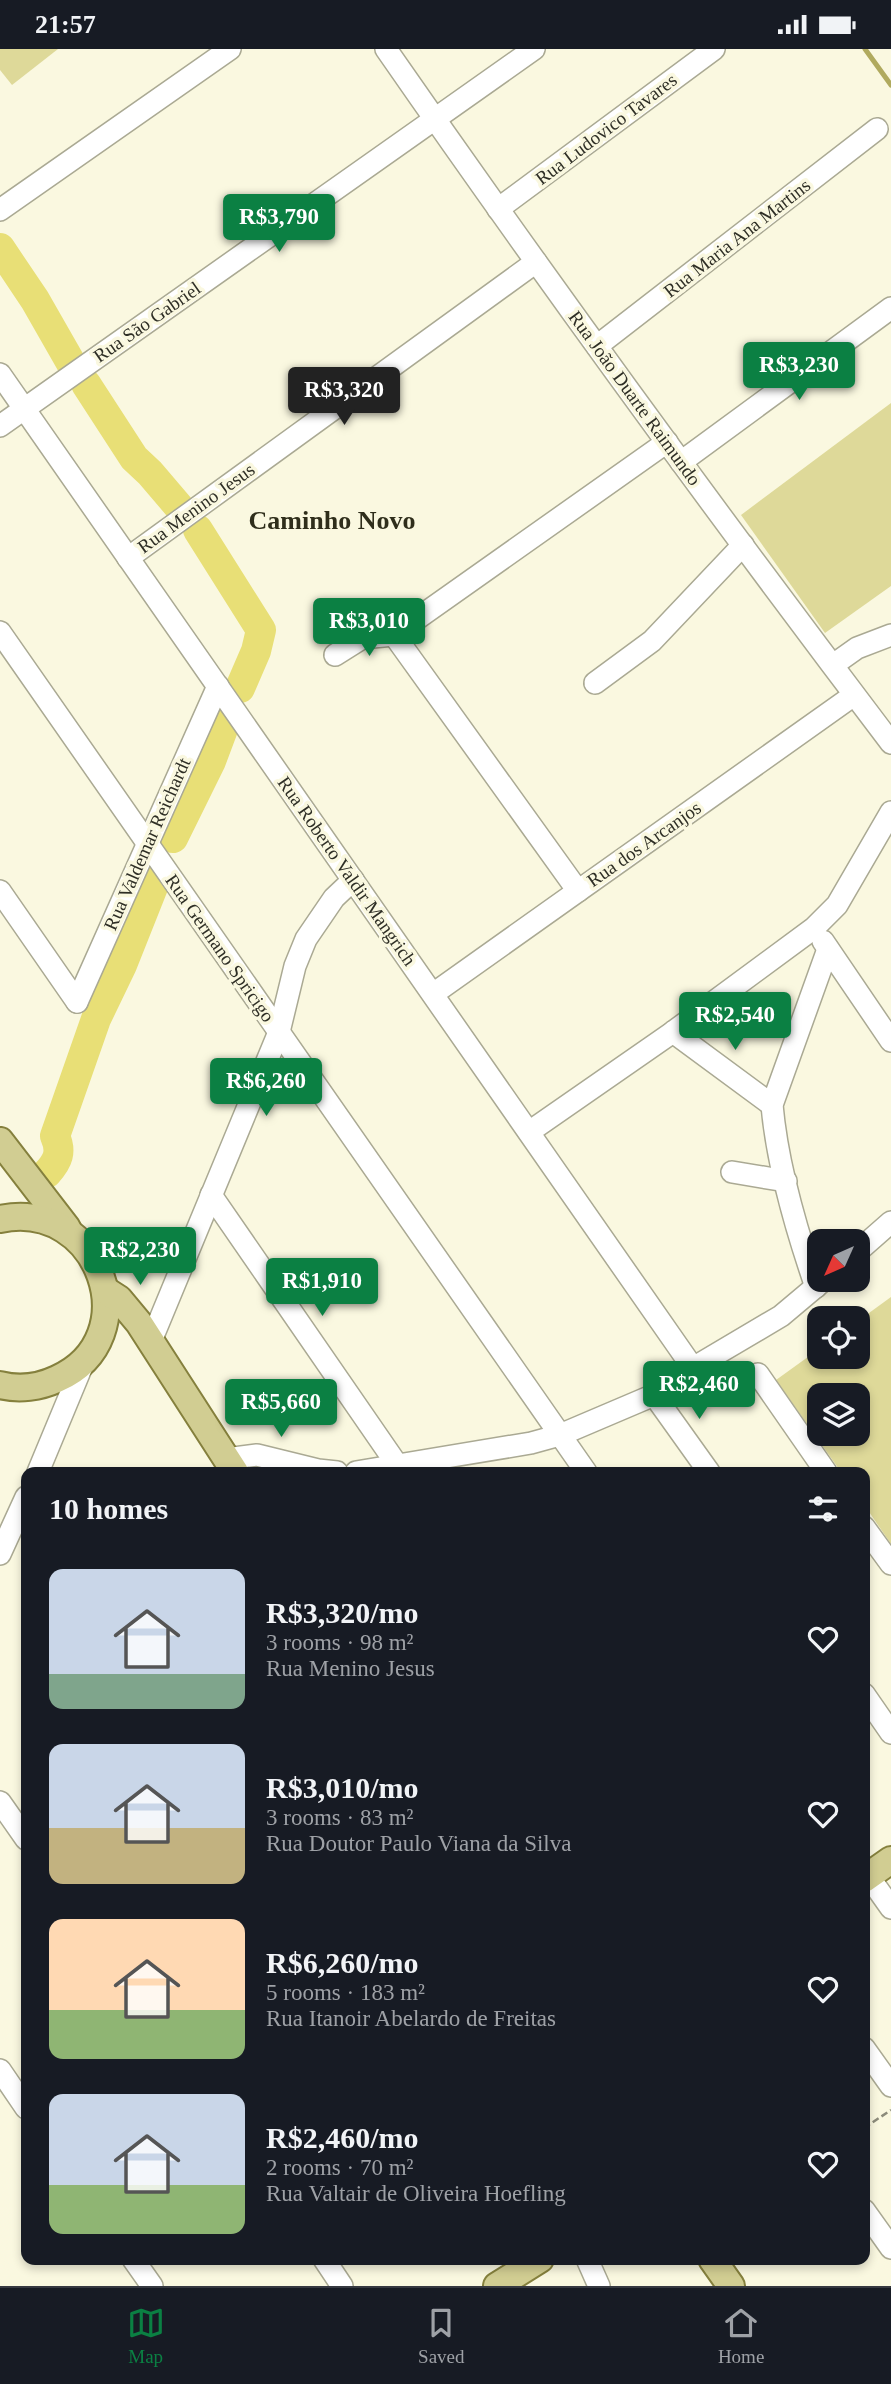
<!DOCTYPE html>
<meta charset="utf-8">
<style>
:root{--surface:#171b24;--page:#242831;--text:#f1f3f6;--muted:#9ea1a6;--line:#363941;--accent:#0b8043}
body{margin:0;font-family:"Times New Roman",serif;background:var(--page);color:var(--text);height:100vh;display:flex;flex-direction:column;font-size:26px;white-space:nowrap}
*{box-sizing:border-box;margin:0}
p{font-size:23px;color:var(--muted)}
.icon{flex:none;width:38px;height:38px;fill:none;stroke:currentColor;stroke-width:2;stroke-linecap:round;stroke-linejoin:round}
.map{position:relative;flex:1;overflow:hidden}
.details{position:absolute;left:21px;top:1418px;width:849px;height:798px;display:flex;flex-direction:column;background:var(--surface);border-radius:14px;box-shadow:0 4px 10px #0003}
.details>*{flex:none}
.needle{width:46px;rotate:225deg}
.fabs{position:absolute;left:807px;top:1180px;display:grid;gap:14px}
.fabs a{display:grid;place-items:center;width:63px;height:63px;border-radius:14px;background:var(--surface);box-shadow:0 4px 10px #0003;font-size:35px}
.price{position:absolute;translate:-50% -60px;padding:0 16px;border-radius:7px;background:var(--accent);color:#fff;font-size:23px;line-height:46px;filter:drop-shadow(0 2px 4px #0008)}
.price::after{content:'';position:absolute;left:50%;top:42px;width:21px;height:16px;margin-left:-10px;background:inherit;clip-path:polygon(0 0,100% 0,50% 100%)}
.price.current{background:#222;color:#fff}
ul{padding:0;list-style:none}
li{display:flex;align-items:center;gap:21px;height:175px;padding:0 28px}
li span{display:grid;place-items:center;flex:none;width:196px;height:140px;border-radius:14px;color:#555}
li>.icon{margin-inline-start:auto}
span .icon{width:84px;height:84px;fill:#fffc;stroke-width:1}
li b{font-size:30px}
h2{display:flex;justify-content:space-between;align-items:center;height:84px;padding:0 28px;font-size:30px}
.status{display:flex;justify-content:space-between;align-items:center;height:49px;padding:0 35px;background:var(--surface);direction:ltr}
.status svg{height:19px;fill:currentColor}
.dock{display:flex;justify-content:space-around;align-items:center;height:98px;border-top:2px solid var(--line);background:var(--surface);font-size:19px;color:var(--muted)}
.dock a{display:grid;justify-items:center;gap:4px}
.dock .current{color:var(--accent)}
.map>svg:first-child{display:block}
.green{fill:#ded999;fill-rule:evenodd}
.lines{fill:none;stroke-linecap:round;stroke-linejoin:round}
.stream{stroke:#b0aa5e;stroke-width:5}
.river{stroke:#e8df76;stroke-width:30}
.minor-casing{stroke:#aaa993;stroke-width:24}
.major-casing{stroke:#85803d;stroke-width:30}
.path{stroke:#8c8b7b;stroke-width:2.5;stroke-dasharray:7 3.5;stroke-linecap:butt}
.minor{stroke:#fff;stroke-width:21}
.major{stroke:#d1cd92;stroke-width:26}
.labels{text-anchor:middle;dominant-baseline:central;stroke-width:7;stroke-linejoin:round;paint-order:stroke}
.street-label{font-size:19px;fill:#2f2f26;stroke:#faf8e0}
.district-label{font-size:26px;font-weight:bold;fill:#2f2e1b;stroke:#faf8e0}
</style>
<div class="status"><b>21:57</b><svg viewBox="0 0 49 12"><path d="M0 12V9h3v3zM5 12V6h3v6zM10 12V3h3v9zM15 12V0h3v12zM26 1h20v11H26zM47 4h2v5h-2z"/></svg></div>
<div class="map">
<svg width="891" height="2237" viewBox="0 0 891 2237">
<rect width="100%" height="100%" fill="#faf8e0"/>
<g class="green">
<polygon points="0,0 58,0 12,36 0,21"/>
<polygon points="891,354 891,537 825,584 741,466"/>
<path d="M891 1248V1495L865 1457 864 1423H841L776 1331 819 1300V1307H858V1272ZM819 1346H858V1384H819Z"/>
</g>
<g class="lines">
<polyline class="stream" points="865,0 891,36"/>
<g class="river">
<polyline points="0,199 35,251 71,314"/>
<polyline points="86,335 134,409 150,424 179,458"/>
<polyline points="198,481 261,581 256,602 240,639"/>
<polyline points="173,789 211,712 226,672"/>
<path d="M47 1124C58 1112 62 1103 55 1087L96 970 122 916 155 833"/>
</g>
<g class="minor-casing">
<g id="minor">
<path d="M386 0C549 235 718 466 891 694"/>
<polyline points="498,160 714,0"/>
<polyline points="0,161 230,0"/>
<polyline points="597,297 877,80"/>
<polyline points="0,325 693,1319"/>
<polyline points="0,377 534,0"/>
<polyline points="681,413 891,259"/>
<polyline points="128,509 536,213"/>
<polyline points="0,583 586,1423"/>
<polyline points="335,606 362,589 394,586"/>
<polyline points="833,616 857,599 891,586"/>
<polyline points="595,634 652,592 743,496"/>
<polyline points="0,842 77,953"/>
<polyline points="578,842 394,586 667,393"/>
<polyline points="823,892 891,992"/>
<polyline points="433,945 854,646"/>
<polyline points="77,953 218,637"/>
<polyline points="673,983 772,1056"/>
<polyline points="529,1083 673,983 814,879 837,856 891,763"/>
<polyline points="732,1123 786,1132"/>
<polyline points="211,1146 398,1417"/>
<polyline points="858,1202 891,1173"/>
<path d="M816 1238C797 1183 777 1114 772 1056L828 900"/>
<polyline points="151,1292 279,983 295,917 306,890 334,849 353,831"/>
<polyline points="758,1325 826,1423"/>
<polyline points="654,1346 709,1423"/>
<polyline points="226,1410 257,1406 318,1421 337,1423"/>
<polyline points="38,1423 85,1310"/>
<polyline points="356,1423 531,1394 560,1386 654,1346 693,1319 781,1267 825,1230"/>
<polyline points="864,1478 891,1515"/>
<polyline points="0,1505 26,1448"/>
<polyline points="864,1645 891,1684"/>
<polyline points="0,1753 26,1790"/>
<polyline points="864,1821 891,1859"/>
<polyline points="864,1999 891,2037"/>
<polyline points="0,2021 26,2059"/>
<polyline points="864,2161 891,2199"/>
<polyline points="133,2210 152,2237"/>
<polyline points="324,2210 342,2237"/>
<polyline points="587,2210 599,2237"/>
</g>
</g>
<g class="major-casing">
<g id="major">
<polyline points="0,1092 67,1179"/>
<path d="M0 1170C100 1149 149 1289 57 1330 40 1338 19 1341 0 1336"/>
<polyline points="105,1241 119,1250 139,1274 235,1423"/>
<polyline points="864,1830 891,1811"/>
<polyline points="712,2210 731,2237"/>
<polyline points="497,2237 540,2210"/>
</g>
</g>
<polyline class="path" points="864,2079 891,2061"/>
<use href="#minor" class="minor"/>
<use href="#major" class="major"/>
</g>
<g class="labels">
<g class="street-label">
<text transform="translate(606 80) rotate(-37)">Rua Ludovico Tavares</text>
<text transform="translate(737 189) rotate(-38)">Rua Maria Ana Martins</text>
<text transform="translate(147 273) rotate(-35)">Rua São Gabriel</text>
<text transform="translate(635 349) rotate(54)">Rua João Duarte Raimundo</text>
<text transform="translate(196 459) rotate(-36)">Rua Menino Jesus</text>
<text transform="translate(147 795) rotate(-66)">Rua Valdemar Reichardt</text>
<text transform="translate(644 795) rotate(-35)">Rua dos Arcanjos</text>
<text transform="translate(347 822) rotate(55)">Rua Roberto Valdir Mangrich</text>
<text transform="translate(220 899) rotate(55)">Rua Germano Spricigo</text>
</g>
<g class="district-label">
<text x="332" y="471">Caminho Novo</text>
</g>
</g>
</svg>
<div class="fabs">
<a><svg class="needle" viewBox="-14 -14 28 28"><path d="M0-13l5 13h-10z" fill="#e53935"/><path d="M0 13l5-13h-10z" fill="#9ea1a6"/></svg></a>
<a><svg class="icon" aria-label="locate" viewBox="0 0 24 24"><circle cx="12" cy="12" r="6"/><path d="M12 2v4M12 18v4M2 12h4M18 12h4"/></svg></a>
<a><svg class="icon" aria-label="layers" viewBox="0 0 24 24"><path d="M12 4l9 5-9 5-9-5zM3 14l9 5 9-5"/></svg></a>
</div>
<b class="price" style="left:279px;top:205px">R$3,790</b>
<b class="price" style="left:799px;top:353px">R$3,230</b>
<b class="price current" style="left:344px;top:378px">R$3,320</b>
<b class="price" style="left:369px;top:609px">R$3,010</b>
<b class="price" style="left:735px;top:1003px">R$2,540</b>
<b class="price" style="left:266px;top:1069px">R$6,260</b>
<b class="price" style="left:140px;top:1238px">R$2,230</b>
<b class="price" style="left:322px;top:1269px">R$1,910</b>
<b class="price" style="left:699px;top:1372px">R$2,460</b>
<b class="price" style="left:281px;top:1390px">R$5,660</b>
<section class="details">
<h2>10 homes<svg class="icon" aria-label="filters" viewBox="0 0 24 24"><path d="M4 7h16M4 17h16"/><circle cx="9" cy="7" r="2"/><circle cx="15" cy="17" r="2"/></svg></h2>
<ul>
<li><span style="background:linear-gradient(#c9d6e8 75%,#7fa58c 0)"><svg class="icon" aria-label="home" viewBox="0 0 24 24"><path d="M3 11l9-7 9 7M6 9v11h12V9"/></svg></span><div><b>R$3,320/mo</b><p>3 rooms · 98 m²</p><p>Rua Menino Jesus</p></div><svg class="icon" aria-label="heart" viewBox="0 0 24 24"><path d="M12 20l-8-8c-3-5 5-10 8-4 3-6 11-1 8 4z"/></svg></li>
<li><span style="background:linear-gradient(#c9d6e8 60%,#c2b280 0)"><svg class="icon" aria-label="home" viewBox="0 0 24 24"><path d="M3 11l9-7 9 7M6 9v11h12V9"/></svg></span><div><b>R$3,010/mo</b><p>3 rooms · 83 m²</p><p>Rua Doutor Paulo Viana da Silva</p></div><svg class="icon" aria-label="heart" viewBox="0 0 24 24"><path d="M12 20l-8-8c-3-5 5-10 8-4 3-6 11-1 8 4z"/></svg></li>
<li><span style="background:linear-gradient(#ffd9b3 65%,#8fb573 0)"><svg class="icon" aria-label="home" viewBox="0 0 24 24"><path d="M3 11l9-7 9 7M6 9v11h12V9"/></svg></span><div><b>R$6,260/mo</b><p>5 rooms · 183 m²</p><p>Rua Itanoir Abelardo de Freitas</p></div><svg class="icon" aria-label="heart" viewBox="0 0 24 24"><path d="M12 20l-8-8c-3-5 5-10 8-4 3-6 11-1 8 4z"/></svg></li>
<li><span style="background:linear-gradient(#c9d6e8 65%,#8fb573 0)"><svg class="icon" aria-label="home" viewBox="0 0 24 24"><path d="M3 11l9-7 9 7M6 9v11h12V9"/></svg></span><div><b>R$2,460/mo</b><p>2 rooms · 70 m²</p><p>Rua Valtair de Oliveira Hoefling</p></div><svg class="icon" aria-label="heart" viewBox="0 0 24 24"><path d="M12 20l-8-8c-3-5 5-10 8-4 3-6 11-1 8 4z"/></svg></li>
</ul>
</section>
</div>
<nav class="dock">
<a class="current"><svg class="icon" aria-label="map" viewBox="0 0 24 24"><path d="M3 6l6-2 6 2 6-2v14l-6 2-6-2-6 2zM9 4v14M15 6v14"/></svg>Map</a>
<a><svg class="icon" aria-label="saved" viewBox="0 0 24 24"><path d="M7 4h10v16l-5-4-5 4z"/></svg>Saved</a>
<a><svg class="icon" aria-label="home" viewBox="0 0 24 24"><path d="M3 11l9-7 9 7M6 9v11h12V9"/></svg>Home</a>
</nav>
